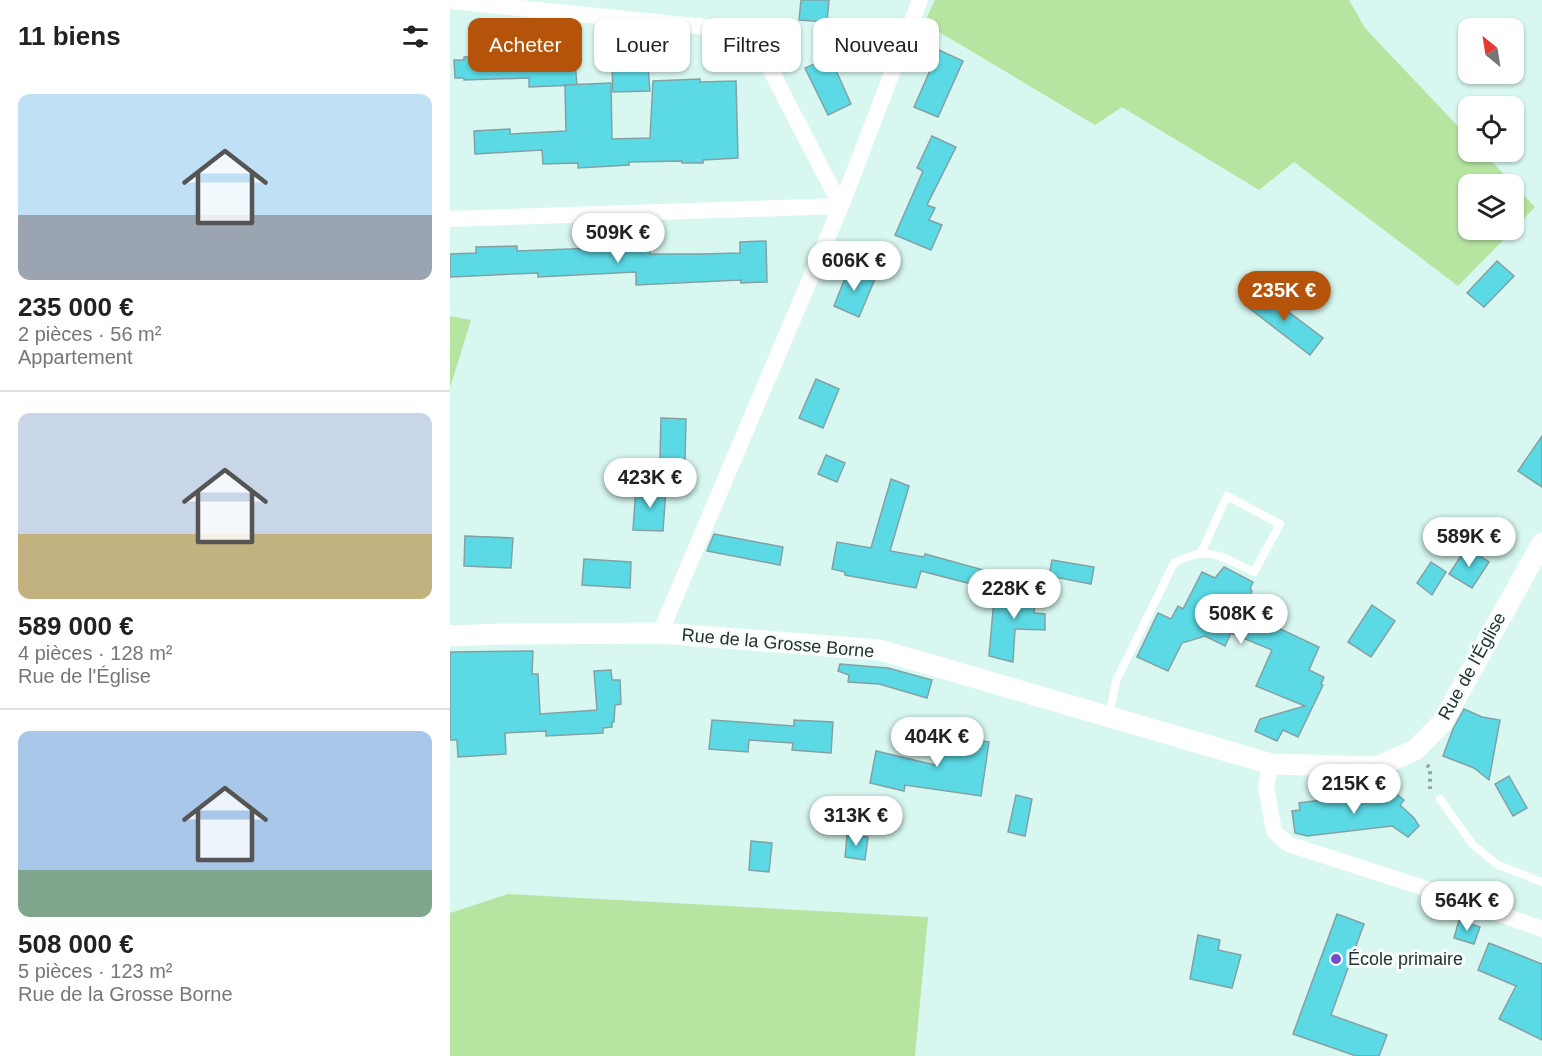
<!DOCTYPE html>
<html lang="fr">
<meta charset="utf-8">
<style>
:root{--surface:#fff;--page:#f2f2f2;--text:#222;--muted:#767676;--line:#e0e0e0;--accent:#b45309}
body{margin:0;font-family:Helvetica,sans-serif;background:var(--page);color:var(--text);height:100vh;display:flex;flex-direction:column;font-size:22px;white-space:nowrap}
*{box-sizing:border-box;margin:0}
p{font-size:20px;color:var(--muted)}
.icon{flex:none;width:33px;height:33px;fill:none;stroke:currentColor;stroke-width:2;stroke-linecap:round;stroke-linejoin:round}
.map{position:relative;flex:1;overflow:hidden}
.drawer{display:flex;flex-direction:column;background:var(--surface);width:450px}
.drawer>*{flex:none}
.top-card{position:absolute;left:18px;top:18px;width:570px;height:54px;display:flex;gap:12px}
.needle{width:39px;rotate:330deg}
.tools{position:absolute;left:1008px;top:18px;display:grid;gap:12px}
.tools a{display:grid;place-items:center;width:66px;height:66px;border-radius:12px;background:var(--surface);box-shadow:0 2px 4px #0004;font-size:30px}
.price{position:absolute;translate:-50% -51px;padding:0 14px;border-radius:21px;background:#fff;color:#222;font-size:20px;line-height:39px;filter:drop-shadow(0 2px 3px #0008)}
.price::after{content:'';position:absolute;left:50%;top:36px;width:18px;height:14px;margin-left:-9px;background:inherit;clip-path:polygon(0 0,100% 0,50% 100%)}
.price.active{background:var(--accent);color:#fff}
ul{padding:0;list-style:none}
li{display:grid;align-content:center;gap:12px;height:318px;padding:0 18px}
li+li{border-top:2px solid var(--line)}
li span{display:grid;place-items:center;height:186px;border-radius:12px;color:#555}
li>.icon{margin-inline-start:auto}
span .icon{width:108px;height:108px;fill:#fffc;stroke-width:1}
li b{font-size:26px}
h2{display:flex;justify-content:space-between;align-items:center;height:72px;padding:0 18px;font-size:26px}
.pill{padding:0 21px;border-radius:12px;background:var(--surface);box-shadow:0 2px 4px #0004;font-size:21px;line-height:54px}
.pill.active{background:var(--accent);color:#fff}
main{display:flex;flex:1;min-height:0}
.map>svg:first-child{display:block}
.green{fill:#b6e5a2}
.building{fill:#5bdae5;stroke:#83a1a4;stroke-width:1.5}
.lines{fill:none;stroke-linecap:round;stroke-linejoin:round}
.path{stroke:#90a8a3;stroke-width:4;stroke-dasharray:3 4.5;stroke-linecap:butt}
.service{stroke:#fff;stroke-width:8}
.minor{stroke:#fff;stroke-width:16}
.tertiary{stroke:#fff;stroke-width:21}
.poi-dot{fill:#734ec8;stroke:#f7fdfc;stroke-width:2}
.labels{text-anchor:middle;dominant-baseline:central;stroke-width:6;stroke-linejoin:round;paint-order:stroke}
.street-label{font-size:18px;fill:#25312f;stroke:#f7fdfc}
.poi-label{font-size:18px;fill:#25312f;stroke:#f7fdfc;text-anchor:start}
</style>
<main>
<section class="drawer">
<h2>11 biens<svg class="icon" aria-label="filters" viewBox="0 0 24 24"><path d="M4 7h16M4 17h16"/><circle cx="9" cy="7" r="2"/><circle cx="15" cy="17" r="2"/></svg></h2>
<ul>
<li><span style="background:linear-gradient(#bfe0f5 65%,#9aa5b1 0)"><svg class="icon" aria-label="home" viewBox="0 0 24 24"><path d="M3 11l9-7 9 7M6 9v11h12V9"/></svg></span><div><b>235 000 €</b><p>2 pièces · 56 m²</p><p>Appartement</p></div></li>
<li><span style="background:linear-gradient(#c9d6e8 65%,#c2b280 0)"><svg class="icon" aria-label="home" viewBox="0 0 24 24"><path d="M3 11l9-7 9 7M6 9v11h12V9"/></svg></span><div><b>589 000 €</b><p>4 pièces · 128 m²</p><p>Rue de l'Église</p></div></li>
<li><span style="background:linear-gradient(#a9c7e8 75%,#7fa58c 0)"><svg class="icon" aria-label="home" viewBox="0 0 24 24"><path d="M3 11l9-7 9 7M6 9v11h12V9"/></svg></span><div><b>508 000 €</b><p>5 pièces · 123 m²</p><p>Rue de la Grosse Borne</p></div></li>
</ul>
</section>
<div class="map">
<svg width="1092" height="1056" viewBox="0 0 1092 1056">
<rect width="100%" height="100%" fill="#d7f7f0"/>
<g class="green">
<polygon points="485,0 899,0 915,28 1018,137 1018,152 1033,152 1085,207 1064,229 1064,184 1018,184 1018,230 1063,230 1008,286 844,162 809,190 672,107 645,125 474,23"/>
<polygon points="0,316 21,320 0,388"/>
<polygon points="58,894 478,917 465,1056 0,1056 0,913"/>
</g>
<g class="building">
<polygon points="351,0 379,0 377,22 349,20"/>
<polygon points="489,50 513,61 488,117 464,107"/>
<polygon points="50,56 50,61 101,59 101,63 125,62 127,85 79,87 79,78 14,80 14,78 5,78 4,60 14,60 14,57"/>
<polygon points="380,57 401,104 378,115 355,68"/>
<polygon points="198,67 200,91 163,92 162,69"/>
<polygon points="250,79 250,82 286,81 288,158 253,160 253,163 232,163 232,161 179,162 179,165 128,168 128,163 93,164 92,150 25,154 24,131 60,129 60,134 116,131 115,85 161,83 162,139 200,138 203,81"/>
<polygon points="482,136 506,147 477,205 485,208 479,220 492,225 481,250 445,235 473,171 467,168"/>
<polygon points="316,241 317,282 291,283 291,280 186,285 186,272 88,277 88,273 0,277 0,254 26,253 26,247 67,246 67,251 199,246 200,254 252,254 290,253 290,242"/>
<polygon points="1047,261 1064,276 1034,307 1017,293"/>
<polygon points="399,268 425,279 409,317 384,306"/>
<polygon points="808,289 873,338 860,355 795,305"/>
<polygon points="366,379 389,389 373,428 349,418"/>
<polygon points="211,418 236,419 235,461 210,461"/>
<polygon points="1092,436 1092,487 1068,471"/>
<polygon points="376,455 395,463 387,482 368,474"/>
<polygon points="441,479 459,486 440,551 474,557 475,554 537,571 533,587 471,571 466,588 395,575 395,572 382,569 387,542 421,548"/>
<polygon points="186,487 216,488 213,531 183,530"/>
<polygon points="264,534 333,547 330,565 257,551"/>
<polygon points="15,536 63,538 61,568 14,566"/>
<polygon points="1017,547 1039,562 1022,588 999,574"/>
<polygon points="134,559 181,562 180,588 132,585"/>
<polygon points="602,560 644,567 641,584 599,576"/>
<polygon points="981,562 996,572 982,595 967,583"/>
<polygon points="774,567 803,582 800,589 802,591 792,611 869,647 859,670 874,677 871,684 873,685 848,737 833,730 827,741 805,731 810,719 855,706 806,686 822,650 781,633 775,646 755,636 732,643 718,671 687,657 708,613 721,619 728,606 733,609 752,572 765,578"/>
<polygon points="572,577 588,580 584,613 595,614 595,630 565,629 563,662 539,656 544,599 568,602"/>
<polygon points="922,605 945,621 921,657 898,642"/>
<polygon points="83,651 82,674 88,674 90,714 147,710 144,671 161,670 162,680 170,680 171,704 165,705 164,722 162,722 162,727 153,728 153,733 96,736 96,731 55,733 56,754 8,757 7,740 0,740 0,652"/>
<polygon points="390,664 438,668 482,680 477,698 429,684 398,682 399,675 388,671"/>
<polygon points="1014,709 1032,717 1050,720 1039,780 1024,768 993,756 1003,729"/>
<polygon points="262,720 344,726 344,720 383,722 381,753 342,750 343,743 299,740 298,752 259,749"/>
<polygon points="488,734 539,742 531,796 455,785 454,791 420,783 426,751 485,765"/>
<polygon points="1059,776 1077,808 1063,816 1045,784"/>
<polygon points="943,791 954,800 950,805 964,818 969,826 958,837 942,826 857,836 845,833 842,811 850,810 849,803"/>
<polygon points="566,795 582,799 575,836 558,832"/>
<polygon points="397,835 418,837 415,860 395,857"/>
<polygon points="301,841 322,843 319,872 299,870"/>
<polygon points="887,914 914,924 881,1015 937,1035 929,1056 906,1056 843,1034"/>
<polygon points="1009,920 1030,927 1024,944 1004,938"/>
<polygon points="748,935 770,940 768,950 791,955 782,988 740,979"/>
<polygon points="1039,943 1092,964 1092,1040 1049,1019 1066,986 1028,970"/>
</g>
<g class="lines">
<polyline class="path" points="977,765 980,768 980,789"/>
<g class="service">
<path d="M659 717 666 681 724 563C760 544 771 557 804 572L830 524 777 496 751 553"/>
<polyline points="990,799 1023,845 1048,865 1092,882"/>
</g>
<g class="minor">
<polyline points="0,1 276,29 307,44 391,206 0,219"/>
<polyline points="210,633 391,206 470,0"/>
<polyline points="821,764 816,786 824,831 838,844 999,896 1092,929"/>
</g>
<polyline class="tertiary" points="0,636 51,634 210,633 430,650 821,764 927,767 965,750 992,723 1092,543"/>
</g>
<circle class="poi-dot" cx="886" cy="959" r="6"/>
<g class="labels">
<g class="street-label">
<text transform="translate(328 643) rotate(5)">Rue de la Grosse Borne</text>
<text transform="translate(1022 666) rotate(-61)">Rue de l'Église</text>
</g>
<g class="poi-label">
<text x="898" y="959">École primaire</text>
</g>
</g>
</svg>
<div class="tools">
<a><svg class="needle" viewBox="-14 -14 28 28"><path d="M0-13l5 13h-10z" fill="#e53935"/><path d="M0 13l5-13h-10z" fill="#767676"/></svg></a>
<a><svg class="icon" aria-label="locate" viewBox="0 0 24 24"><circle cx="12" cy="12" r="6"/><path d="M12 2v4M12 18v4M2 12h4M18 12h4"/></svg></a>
<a><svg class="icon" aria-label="layers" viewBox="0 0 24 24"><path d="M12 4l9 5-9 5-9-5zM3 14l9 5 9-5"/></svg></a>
</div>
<b class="price" style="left:168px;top:264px">509K €</b>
<b class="price" style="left:404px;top:292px">606K €</b>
<b class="price active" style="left:834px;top:322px">235K €</b>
<b class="price" style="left:200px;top:509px">423K €</b>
<b class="price" style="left:1019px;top:568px">589K €</b>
<b class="price" style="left:564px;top:620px">228K €</b>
<b class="price" style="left:791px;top:645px">508K €</b>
<b class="price" style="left:487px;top:768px">404K €</b>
<b class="price" style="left:904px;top:815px">215K €</b>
<b class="price" style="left:406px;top:847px">313K €</b>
<b class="price" style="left:1017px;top:932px">564K €</b>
<div class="top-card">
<a class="pill active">Acheter</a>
<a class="pill">Louer</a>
<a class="pill">Filtres</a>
<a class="pill">Nouveau</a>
</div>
</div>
</main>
